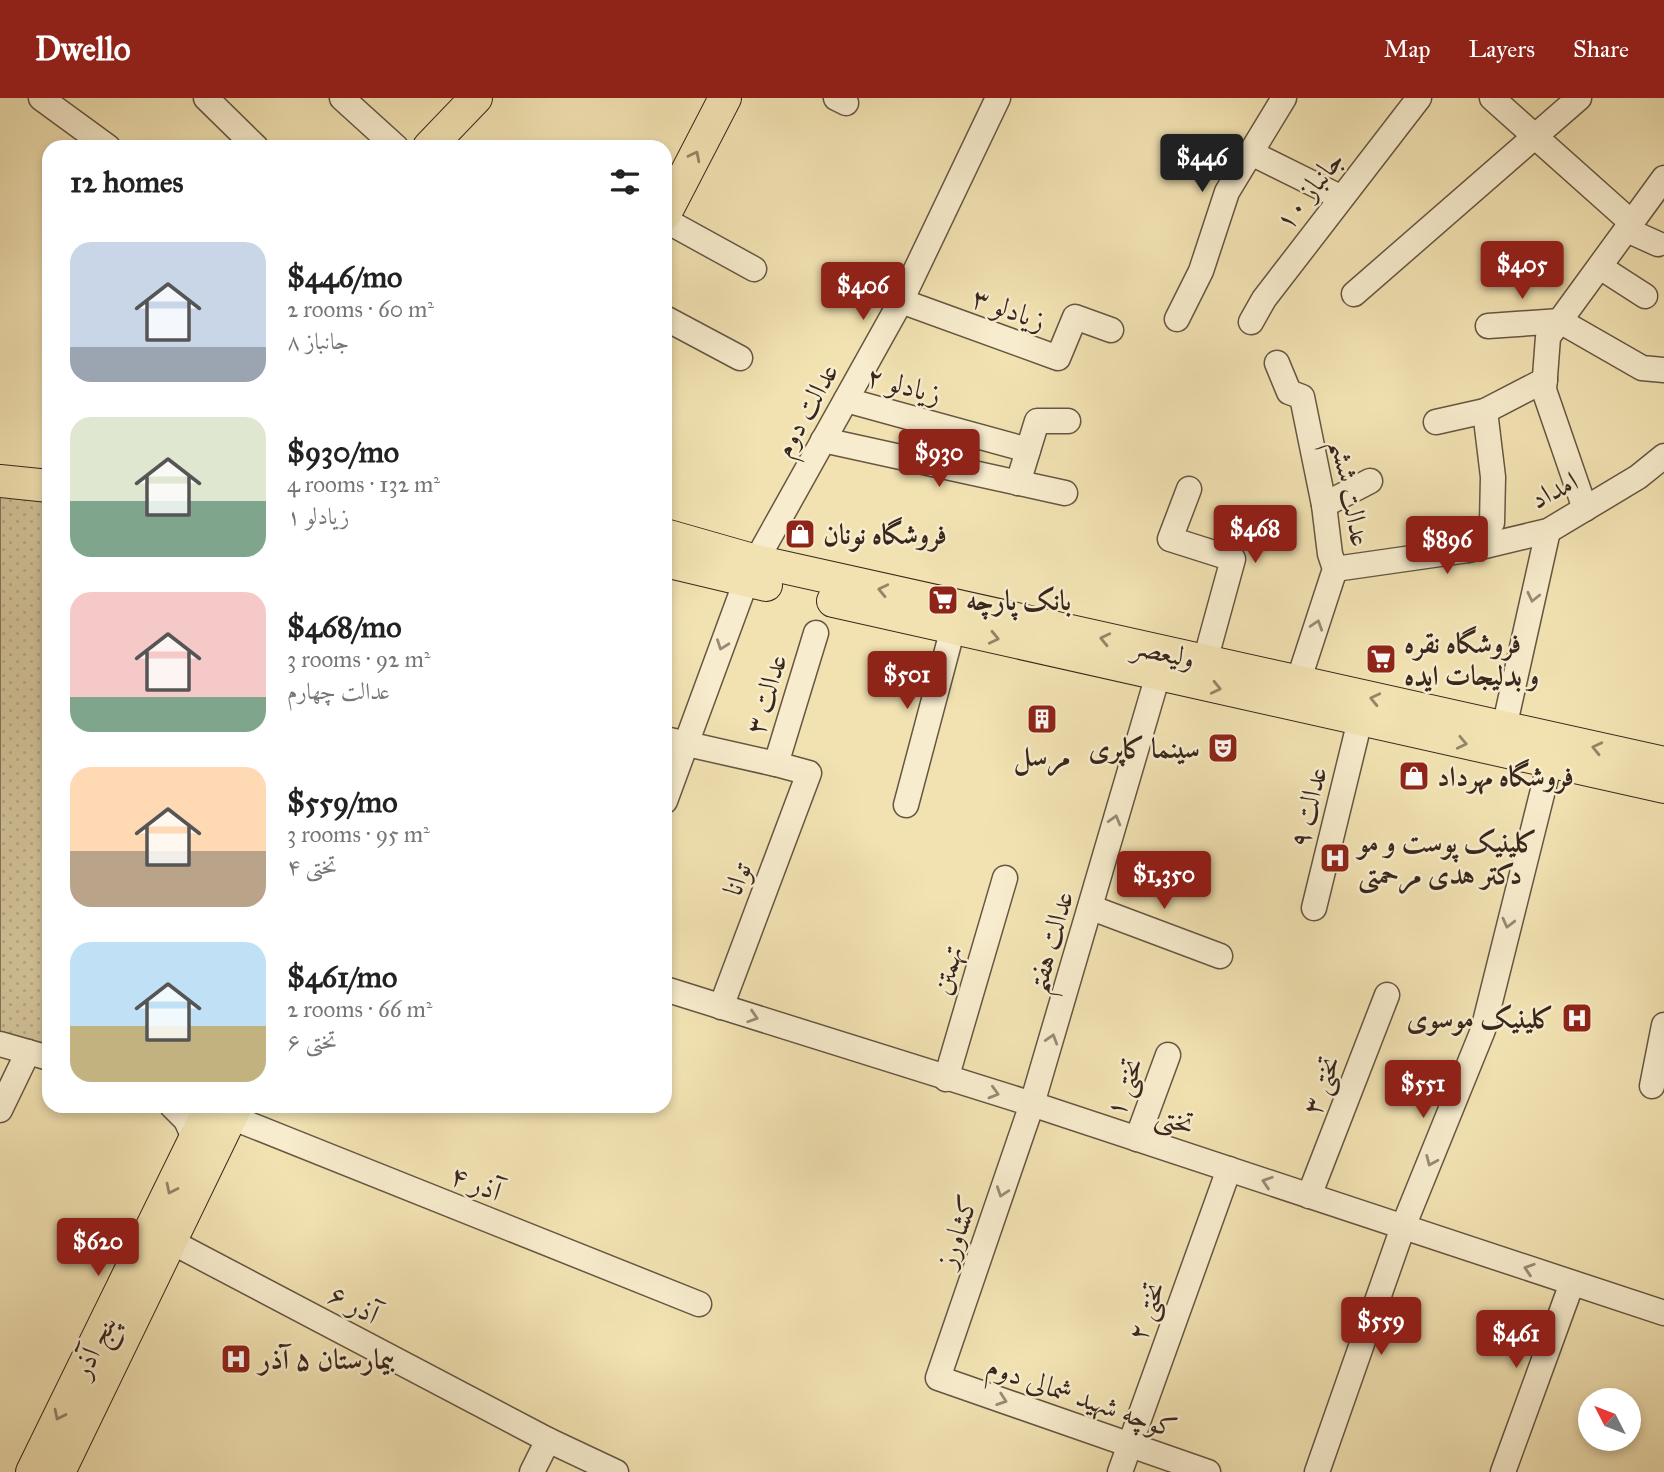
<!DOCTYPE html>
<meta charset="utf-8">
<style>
:root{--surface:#fff;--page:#f2f2f2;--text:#222;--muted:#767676;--accent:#8f2418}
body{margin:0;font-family:"IM FELL Great Primer",Amiri,serif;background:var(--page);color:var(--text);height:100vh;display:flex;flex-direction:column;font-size:26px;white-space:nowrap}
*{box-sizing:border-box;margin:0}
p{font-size:23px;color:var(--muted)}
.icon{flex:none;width:38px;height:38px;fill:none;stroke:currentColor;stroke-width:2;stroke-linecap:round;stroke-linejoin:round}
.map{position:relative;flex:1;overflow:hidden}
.drawer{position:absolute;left:42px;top:42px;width:630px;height:973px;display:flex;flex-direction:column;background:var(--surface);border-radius:21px;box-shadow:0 4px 10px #0003}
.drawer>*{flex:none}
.needle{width:46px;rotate:312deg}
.tools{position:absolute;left:1578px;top:1290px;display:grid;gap:14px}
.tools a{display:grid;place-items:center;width:63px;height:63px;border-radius:50%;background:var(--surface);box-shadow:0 4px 10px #0003;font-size:35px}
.price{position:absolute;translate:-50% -60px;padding:0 16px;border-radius:7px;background:var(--accent);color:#fff;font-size:23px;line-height:46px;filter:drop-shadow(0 2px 4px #0008)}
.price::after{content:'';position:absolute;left:50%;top:42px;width:21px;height:16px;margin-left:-10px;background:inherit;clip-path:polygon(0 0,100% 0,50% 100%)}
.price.current{background:#222;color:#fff}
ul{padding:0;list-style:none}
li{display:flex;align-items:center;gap:21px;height:175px;padding:0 28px}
li span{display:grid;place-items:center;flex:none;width:196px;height:140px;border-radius:21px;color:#555}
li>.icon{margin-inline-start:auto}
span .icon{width:84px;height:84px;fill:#fffc;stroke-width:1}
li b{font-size:30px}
h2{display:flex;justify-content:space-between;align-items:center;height:84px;padding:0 28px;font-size:30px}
header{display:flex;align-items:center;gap:42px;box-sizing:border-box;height:98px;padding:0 35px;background:var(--accent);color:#fff}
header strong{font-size:33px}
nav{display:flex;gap:38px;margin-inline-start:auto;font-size:24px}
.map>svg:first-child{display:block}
.park{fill:url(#park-dots);stroke:#85745b;stroke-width:2}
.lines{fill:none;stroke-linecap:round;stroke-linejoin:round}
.minor-casing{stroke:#665642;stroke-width:27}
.major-casing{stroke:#38271d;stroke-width:34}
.minor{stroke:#f7eccd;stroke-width:24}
.major{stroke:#f2e2b2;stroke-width:32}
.oneway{stroke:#958468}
.oneway2{stroke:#988a75}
.labels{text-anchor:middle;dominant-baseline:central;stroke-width:5;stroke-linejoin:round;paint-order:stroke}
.street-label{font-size:28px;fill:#38271d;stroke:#f7eccd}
.poi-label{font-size:28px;font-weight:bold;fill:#38271d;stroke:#f7eccd;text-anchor:start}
</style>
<header>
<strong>Dwello</strong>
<nav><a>Map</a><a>Layers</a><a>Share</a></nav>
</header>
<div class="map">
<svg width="1664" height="1374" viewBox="0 0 1664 1374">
<defs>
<pattern id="park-dots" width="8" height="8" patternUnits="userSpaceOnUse" patternTransform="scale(1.75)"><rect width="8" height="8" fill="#d2c299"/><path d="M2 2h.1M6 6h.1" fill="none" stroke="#b5a783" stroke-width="1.8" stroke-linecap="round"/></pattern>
</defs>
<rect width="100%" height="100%" fill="#f2e2b2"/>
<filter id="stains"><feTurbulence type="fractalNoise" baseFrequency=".00286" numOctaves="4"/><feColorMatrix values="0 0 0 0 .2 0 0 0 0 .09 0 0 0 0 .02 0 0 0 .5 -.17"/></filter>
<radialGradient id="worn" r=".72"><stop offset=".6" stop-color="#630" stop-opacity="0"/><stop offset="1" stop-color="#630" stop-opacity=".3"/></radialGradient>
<polygon class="park" points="0,396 49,401 49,953 0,939"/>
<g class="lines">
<g class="minor-casing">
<g id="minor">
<polyline points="41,0 108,49"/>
<polyline points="206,0 256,49"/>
<polyline points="342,0 396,49"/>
<polyline points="836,0 846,5"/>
<polyline points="1492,0 1632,125"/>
<polyline points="1251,55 1340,99"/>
<polyline points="665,122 754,171"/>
<polyline points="1627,132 1658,146"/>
<polyline points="1600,169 1645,198"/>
<polyline points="1354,196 1579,0"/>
<polyline points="901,203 1058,260 1075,219 1111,232"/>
<polyline points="665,220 740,260"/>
<polyline points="1177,221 1201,173 1227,94 1284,0"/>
<polyline points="1251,224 1264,201 1419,0"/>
<polyline points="1488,228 1560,223 1642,270 1664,272"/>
<polyline points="1277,265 1289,294 1302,299 1324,407 1330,456 1335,471 1298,584"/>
<polyline points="846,302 1028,352"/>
<polyline points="1436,324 1485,313 1545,282"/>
<polyline points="823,342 1065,395"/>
<polyline points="1018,385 1037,323 1068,323"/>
<polyline points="1189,391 1170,441 1233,461 1205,563"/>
<polyline points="1324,407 1370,383"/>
<polyline points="1585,411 1544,292 1548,239 1664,80"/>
<polyline points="1468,452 1492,425 1493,379 1485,313"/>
<polyline points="756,463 901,203 998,0"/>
<polyline points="1335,471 1468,452 1548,433 1638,379 1664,358"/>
<polyline points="1158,577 1032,1006 938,1280 1208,1374"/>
<polyline points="1504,630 1548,433"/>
<polyline points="665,641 776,666 816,535"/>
<polyline points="665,703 746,483"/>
<polyline points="906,707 953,530"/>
<polyline points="1092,810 1220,858"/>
<polyline points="1314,810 1360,622"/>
<polyline points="665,891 1032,1006 1664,1215"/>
<polyline points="721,909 809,675 776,666"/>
<polyline points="0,946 49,960"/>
<polyline points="946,981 1005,780"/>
<polyline points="1652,988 1664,927"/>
<polyline points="172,1008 186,1022 195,1042"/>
<polyline points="0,1012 28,954"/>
<polyline points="231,1019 699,1206"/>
<polyline points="1137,1041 1168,957"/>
<polyline points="1309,1098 1387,897"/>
<polyline points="170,1143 548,1342 616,1374"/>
<polyline points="532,1374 548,1342"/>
<polyline points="1120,1374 1229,1071"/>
<polyline points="1317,1374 1403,1129 1483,932 1550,664"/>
<polyline points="1503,1374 1572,1185"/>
</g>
</g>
<g class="major-casing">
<g id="major">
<polyline points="429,49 476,0"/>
<polyline points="665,116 725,0"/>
<polyline points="0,383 49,388"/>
<polyline points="665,437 756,463 1664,665"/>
<polyline points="665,463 766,487"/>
<polyline points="833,503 1664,689"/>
<polyline points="32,1374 211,1008"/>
<polyline points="59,1374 236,1008"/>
</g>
</g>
<use href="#minor" class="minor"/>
<use href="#major" class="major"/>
</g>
<defs><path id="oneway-chevron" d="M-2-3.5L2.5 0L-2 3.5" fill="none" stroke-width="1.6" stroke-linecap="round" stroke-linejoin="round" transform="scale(1.75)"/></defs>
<g class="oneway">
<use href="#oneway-chevron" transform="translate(695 58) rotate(-63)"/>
<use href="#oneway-chevron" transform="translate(883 492) rotate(-167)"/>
<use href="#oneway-chevron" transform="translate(994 540) rotate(13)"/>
<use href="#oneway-chevron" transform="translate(1105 541) rotate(-167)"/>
<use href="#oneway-chevron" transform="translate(1216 590) rotate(13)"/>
<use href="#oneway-chevron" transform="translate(1375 601) rotate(-167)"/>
<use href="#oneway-chevron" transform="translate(1462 645) rotate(12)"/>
<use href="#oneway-chevron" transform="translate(1597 650) rotate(-167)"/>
<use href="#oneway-chevron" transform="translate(171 1091) rotate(116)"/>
<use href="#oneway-chevron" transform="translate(59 1317) rotate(116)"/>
</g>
<g class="oneway2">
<use href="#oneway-chevron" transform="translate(1533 499) rotate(103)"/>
<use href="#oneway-chevron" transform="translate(1317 527) rotate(-72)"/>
<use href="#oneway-chevron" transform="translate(722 547) rotate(110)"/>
<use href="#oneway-chevron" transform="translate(1115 722) rotate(-74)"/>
<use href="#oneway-chevron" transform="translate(1508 825) rotate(104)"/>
<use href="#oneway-chevron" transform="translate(753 919) rotate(18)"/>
<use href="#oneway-chevron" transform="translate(1052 941) rotate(-73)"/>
<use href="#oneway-chevron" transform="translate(994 995) rotate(16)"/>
<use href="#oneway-chevron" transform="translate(1431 1063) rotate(113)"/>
<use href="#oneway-chevron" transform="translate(1267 1084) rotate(-162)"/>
<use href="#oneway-chevron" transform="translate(1002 1094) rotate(109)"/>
<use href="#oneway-chevron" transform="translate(1529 1171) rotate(-162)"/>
<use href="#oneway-chevron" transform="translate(1002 1302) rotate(19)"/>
</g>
<defs>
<g id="shop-square" transform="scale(1.575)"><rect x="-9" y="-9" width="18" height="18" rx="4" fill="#8f2418" stroke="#f7eccd"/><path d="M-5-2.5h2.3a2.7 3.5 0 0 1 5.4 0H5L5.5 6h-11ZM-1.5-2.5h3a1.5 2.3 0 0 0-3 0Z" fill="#fff"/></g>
<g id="supermarket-square" transform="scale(1.575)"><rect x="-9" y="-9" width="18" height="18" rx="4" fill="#8f2418" stroke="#f7eccd"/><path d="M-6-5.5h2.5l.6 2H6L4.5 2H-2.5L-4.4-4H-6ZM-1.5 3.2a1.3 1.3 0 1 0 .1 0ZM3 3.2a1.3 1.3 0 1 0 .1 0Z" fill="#fff"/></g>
<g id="building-square" transform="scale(1.575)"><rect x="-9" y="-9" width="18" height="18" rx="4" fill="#8f2418" stroke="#f7eccd"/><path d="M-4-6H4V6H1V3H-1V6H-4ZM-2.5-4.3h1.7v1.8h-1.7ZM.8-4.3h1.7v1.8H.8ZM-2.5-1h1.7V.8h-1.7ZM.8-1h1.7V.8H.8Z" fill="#fff"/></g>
<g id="theatre-square" transform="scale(1.575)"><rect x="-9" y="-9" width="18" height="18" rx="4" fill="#8f2418" stroke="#f7eccd"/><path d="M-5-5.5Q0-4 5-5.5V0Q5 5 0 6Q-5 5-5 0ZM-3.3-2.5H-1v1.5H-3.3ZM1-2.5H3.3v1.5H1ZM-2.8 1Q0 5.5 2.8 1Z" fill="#fff"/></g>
<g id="hospital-square" transform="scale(1.575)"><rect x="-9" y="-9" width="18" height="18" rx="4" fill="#8f2418" stroke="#f7eccd"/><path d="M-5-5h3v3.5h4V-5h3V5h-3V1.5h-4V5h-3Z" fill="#fff"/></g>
</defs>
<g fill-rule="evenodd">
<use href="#shop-square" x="800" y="436"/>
<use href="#supermarket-square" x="943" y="502"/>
<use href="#supermarket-square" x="1381" y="561"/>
<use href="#building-square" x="1042" y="621"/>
<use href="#theatre-square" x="1223" y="650"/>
<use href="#shop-square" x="1414" y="678"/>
<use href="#hospital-square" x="1335" y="760"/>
<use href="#hospital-square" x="1577" y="920"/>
<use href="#hospital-square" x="236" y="1261"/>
</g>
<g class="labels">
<g class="street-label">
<text transform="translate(1309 92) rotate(-52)">۱۰ جانباز</text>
<text transform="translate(1009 211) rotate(20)">زیادلو ۳</text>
<text transform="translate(904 287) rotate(15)">زیادلو ۲</text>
<text transform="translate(806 312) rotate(-61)">عدالت دوم</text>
<text transform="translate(1554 392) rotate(-27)">امداد</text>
<text transform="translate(1351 395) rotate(79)">عدالت ششم</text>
<text transform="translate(1164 554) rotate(13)">ولیعصر</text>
<text transform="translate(766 596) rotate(-73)">عدالت ۳</text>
<text transform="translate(1308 709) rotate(-76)">عدالت ۹</text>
<text transform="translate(737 781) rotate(-69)">توانا</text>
<text transform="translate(1050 844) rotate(-74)">عدالت هفتم</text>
<text transform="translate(947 872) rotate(-74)">تهمتن</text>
<text transform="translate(1321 987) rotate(-69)">تختی ۳</text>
<text transform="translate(1124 989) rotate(-69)">۱ تختی</text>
<text transform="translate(1175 1022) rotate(18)">تختی</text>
<text transform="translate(476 1085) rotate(22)">آذر ۴</text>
<text transform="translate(957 1133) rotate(-71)">کشاورز</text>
<text transform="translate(354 1206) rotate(28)">آذر ۶</text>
<text transform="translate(1146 1213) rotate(-70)">تختی ۲</text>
<text transform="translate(94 1248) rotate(-64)">پنج آذر</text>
<text transform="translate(1082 1299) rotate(19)">کوچه شهید شمالی دوم</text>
</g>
<g class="poi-label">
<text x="823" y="436">فروشگاه نونان</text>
<text x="966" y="502">بانک پارچه</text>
<text x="1404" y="545">فروشگاه نقره<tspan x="1404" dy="32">و بدلیجات ایده</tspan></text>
<text x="1200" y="650" text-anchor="end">سینما کاپری</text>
<text x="1042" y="658" text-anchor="middle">مرسل</text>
<text x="1437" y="678">فروشگاه مهرداد</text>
<text x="1358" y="744">کلینیک پوست و مو<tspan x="1358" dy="32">دکتر هدی مرحمتی</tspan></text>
<text x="1554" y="920" text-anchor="end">کلینیک موسوی</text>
<text x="259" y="1261">بیمارستان ۵ آذر</text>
</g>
</g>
<rect width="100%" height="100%" filter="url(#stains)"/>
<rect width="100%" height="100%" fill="url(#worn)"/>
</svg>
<div class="tools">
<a><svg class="needle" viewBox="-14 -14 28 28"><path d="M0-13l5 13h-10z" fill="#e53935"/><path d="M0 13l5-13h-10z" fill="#767676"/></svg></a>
</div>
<b class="price current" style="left:1202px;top:96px">$446</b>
<b class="price" style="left:1522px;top:203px">$405</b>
<b class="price" style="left:863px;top:224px">$406</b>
<b class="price" style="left:939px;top:391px">$930</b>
<b class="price" style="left:1255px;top:467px">$468</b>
<b class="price" style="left:1447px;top:478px">$896</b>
<b class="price" style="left:907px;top:613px">$501</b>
<b class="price" style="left:1164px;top:813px">$1,350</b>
<b class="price" style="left:1423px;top:1022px">$551</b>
<b class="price" style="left:98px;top:1180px">$620</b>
<b class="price" style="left:1381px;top:1259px">$559</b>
<b class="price" style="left:1516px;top:1272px">$461</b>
<section class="drawer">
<h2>12 homes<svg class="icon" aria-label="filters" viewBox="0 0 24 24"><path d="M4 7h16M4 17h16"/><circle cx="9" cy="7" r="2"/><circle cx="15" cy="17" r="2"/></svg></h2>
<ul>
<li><span style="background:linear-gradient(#c9d6e8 75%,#9aa5b1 0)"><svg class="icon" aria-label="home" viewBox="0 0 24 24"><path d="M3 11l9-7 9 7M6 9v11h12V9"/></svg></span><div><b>$446/mo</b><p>2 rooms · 60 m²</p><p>جانباز ۸</p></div></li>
<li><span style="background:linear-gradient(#dfe7d0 60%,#7fa58c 0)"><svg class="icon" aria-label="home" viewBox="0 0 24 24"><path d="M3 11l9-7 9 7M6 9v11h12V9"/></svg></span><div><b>$930/mo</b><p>4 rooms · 132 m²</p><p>زیادلو ۱</p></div></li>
<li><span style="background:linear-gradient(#f6c9c9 75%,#7fa58c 0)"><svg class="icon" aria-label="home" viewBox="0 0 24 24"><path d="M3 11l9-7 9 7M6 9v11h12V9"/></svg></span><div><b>$468/mo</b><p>3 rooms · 92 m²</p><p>عدالت چهارم</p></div></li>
<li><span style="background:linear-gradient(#ffd9b3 60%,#b9a48a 0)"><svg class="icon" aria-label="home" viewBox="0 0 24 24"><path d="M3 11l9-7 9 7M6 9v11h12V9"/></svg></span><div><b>$559/mo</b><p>3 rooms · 95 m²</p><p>تختی ۴</p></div></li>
<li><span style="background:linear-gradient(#bfe0f5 60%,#c2b280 0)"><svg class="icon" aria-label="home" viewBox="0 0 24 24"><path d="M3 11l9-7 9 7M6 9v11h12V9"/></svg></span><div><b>$461/mo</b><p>2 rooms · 66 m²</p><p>تختی ۶</p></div></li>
</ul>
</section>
</div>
